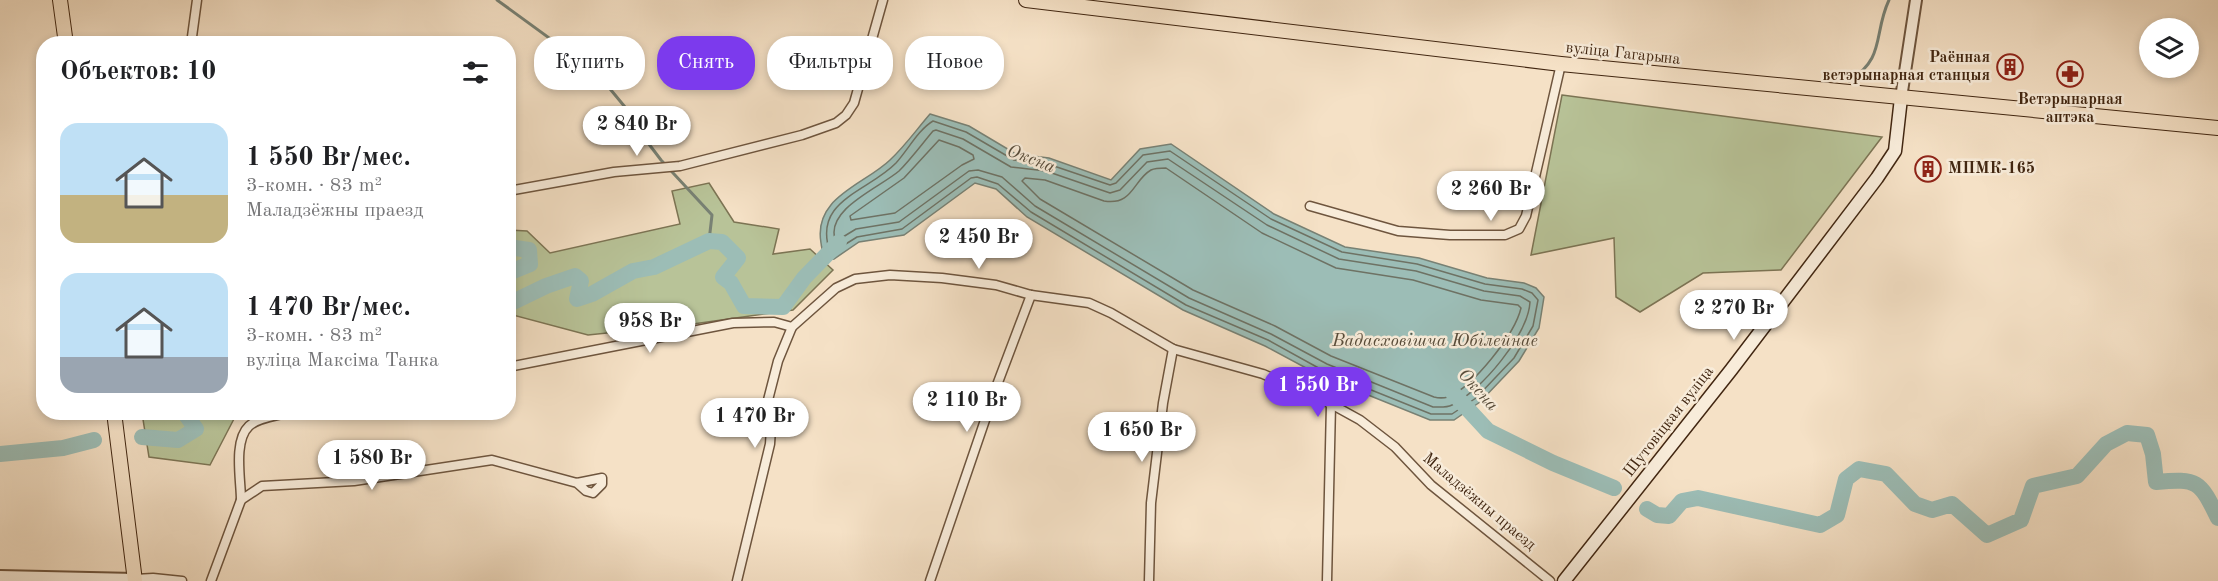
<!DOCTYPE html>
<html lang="ru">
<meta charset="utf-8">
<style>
:root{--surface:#fff;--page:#f6f6f6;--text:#202124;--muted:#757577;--accent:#7c3aed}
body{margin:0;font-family:"Old Standard TT",serif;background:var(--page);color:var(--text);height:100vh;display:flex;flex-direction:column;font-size:22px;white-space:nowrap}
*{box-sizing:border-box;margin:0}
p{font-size:20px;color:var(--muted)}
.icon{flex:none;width:33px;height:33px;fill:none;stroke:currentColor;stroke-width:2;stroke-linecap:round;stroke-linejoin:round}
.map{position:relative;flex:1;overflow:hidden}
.details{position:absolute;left:36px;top:36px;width:480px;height:384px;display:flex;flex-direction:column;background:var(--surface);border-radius:24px;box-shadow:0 3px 9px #0003}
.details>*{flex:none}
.banner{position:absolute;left:534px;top:36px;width:570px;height:54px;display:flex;gap:12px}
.fabs{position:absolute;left:2139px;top:18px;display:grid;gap:12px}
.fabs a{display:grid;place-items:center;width:60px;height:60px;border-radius:50%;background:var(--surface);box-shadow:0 3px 9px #0003;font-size:30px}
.price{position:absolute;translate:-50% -51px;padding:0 14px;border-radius:21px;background:#fff;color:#222;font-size:20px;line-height:39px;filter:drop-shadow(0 2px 3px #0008)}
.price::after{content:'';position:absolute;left:50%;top:36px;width:18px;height:14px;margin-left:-9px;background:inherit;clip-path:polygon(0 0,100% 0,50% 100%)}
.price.current{background:var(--accent);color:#fff}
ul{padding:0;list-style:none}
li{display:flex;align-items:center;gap:18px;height:150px;padding:0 24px}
li span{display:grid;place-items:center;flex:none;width:168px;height:120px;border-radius:18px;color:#555}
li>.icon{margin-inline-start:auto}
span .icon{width:72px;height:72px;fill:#fffc;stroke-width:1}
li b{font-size:26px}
h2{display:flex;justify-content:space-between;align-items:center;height:72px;padding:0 24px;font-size:26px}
.tag{padding:0 21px;border-radius:24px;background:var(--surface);box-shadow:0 3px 9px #0003;font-size:21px;line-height:54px}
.tag.current{background:var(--accent);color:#fff}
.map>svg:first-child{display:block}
.green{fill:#b8c398;stroke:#7c7454;stroke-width:1.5}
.water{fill:#9cbdb6;stroke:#788174;stroke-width:1.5}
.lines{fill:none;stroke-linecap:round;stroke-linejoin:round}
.shore{stroke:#6e7264;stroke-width:1.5}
.stream{stroke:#788174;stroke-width:3}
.river{stroke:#9cbdb6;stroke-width:16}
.minor-casing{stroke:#6e553e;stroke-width:11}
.tertiary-casing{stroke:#6e553e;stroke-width:14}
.secondary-casing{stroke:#412611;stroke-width:15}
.primary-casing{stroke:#412611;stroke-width:16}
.minor{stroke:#f8ecda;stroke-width:8}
.tertiary{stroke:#f8ecda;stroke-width:10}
.secondary{stroke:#f8ecda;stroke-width:12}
.primary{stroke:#f5e1c6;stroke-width:14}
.labels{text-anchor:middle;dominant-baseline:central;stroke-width:5;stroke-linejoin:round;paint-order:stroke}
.street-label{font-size:16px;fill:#412611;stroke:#f8ecda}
.poi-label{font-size:16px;font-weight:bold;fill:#412611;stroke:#f8ecda;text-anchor:end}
.water-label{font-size:18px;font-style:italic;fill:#584c3a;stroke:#f8ecda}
</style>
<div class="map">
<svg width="2218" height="581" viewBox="0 0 2218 581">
<rect width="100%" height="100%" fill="#f5e1c6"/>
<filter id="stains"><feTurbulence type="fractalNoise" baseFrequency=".00333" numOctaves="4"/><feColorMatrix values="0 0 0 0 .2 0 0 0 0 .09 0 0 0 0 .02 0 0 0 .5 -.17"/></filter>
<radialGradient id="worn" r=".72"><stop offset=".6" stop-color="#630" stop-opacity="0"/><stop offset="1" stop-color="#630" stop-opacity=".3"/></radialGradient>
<g class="green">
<polygon points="1562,95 1882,137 1781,270 1703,273 1640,312 1616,297 1614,238 1531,255"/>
<polygon points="709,183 734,222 779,229 773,254 810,249 833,270 793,310 693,324 588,335 509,314 509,230 527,231 550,253 680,224 672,191"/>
<polygon points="234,413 236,415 210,465 149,457 142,413"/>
</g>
<path class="water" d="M930 114 969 126 1016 154 1049 158 1111 180 1140 149 1171 144 1274 214 1345 247 1419 258 1487 278 1524 283 1536 288 1544 297 1539 328 1519 361 1480 402 1454 420H1430L1321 376 1265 346 1183 310 1027 217 996 189 975 183 904 235 859 242 834 259 827 260C822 255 822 249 821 243 813 197 864 185 890 160 905 146 917 129 930 114Z"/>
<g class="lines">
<g class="shore">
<path d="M933 121 966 132 1014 160 1048 164 1110 185 1116 183 1143 155 1170 151 1271 219 1342 252 1417 264 1485 284 1522 289 1532 293 1538 300 1533 326 1514 358 1476 398 1452 414H1431L1324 371 1268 340 1186 305 1031 212 998 184 977 177 971 178 902 229 857 237 833 252H830C812 200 868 192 896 163 908 150 918 130 933 121Z"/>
<path d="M936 130 963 139 1011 167 1046 171 1110 193 1120 190 1147 162 1168 159 1267 225 1339 259 1416 271 1484 291 1520 296 1530 302C1528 335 1481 391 1452 405 1446 408 1439 407 1433 407L1327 364 1271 334 1189 298 1035 206 1002 177 978 170 969 171 899 222 856 229 838 240 835 239C826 209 879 188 899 171 911 159 922 144 933 131Z"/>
<polygon points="939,140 959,147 973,155 974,159 962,165 895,213 851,220 850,216 904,178"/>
<path d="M1166 168 1262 233 1336 268 1413 280 1481 300 1518 305 1521 308C1515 334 1473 387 1448 397 1444 398 1438 398 1434 397L1331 356 1275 326 1193 290 1040 199 1022 181 1025 178 1045 180 1104 201C1133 206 1133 180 1151 170 1155 168 1162 168 1166 168Z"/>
</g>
<g class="stream">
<polyline points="497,0 589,67 606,84 639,124 642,135 661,160 712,215 709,241"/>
<path d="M1849 81C1886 58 1873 34 1889 0"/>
</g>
<g class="river">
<polyline points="508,247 529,250 530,264 508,273"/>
<polyline points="508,297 515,301 546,286 575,276 581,281 577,299 592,294 633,271 654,267 709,241 722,242 738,258 723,277 731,283 744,306 783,307 804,278 839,242"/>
<polyline points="1453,393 1488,431 1553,463 1614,488"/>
<polyline points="142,437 178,440 196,429 184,412"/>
<polyline points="0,454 63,448 94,440"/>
<path d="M1647 509 1657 515 1669 516 1682 501 1698 498 1820 525 1837 515 1846 479 1859 469 1886 474 1915 504 1932 510 1952 504 1987 535 2021 520 2033 486 2077 476 2106 444 2127 433 2147 435 2153 454 2156 482C2198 478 2200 481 2218 518"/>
</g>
<g class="minor-casing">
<g id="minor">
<polyline points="191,44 197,0"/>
<polyline points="508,191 614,172 680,166 802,135 836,123 846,115 854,103 883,0"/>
<polyline points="1310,206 1398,231 1450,235 1505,235 1519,229 1526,216 1561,64"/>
<polyline points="508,367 733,323 774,322 792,327"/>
<polyline points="1331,404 1360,420 1395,447 1431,485 1550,581"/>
<path d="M241 500C241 480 233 441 249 426 259 417 277 416 290 412"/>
<polyline points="135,579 153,578 182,581"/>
<polyline points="211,581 241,500 262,486 354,481 492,460 577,483 602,478 602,484 593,493 586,491 577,483"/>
<polyline points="737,581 770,444 771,428 767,404 778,361 792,327 836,288 855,279 890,275 942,278 996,285 1031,295 1089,303 1111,313 1173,349 1263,374 1331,404 1327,581"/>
<polyline points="930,581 997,385 1031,295"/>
<polyline points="1149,581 1151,503 1163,403 1173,349"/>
</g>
</g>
<g class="tertiary-casing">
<g id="tertiary">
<polyline points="1901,98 1916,0"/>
<polyline points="0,576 135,579"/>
</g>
</g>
<g class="secondary-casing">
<polyline id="secondary" points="1564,581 1731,370 1877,178 1895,151 1901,98"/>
</g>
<g class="primary-casing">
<g id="primary">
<polyline points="60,0 66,44"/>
<polyline points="1026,0 1561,64 2218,128"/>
<polyline points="114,412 135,581"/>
</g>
</g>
<use href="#minor" class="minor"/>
<use href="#tertiary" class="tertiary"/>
<use href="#secondary" class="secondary"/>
<use href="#primary" class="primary"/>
</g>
<defs>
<g id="building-ring" transform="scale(1.35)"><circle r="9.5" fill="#f8ecda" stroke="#8f2418" stroke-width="1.5"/><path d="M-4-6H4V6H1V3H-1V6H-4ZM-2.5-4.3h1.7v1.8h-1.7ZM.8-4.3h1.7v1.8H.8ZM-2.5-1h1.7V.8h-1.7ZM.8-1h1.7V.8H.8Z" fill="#8f2418"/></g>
<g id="pharmacy-ring" transform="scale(1.35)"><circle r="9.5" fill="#f8ecda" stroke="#8f2418" stroke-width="1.5"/><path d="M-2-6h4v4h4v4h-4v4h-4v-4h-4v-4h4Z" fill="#8f2418"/></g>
</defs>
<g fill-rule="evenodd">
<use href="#building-ring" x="2010" y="67"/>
<use href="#pharmacy-ring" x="2070" y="74"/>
<use href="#building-ring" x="1928" y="169"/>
</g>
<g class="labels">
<g class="street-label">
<text transform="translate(1623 54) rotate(6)">вуліца Гагарына</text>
<text transform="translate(1669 422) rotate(-52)">Шутовіцкая вуліца</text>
<text transform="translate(1479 502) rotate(40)">Маладзёжны праезд</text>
</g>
<g class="poi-label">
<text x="1990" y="58">Раённая<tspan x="1990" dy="18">ветэрынарная станцыя</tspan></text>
<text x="2070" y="100" text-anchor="middle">Ветэрынарная<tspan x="2070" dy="18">аптэка</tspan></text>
<text x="1948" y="169" text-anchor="start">МПМК-165</text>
</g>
<g class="water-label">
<text transform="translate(1031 159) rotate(21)">Оксна</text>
<text x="1435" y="341">Вадасховішча Юбілейнае</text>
<text transform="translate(1478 390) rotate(48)">Оксна</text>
</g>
</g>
<rect width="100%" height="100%" filter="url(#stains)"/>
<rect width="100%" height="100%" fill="url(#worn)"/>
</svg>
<div class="fabs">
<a><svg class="icon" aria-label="layers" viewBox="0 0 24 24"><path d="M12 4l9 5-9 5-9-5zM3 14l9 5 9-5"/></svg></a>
</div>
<b class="price" style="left:637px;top:157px">2 840 Br</b>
<b class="price" style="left:1491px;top:222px">2 260 Br</b>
<b class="price" style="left:979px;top:270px">2 450 Br</b>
<b class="price" style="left:1734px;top:341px">2 270 Br</b>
<b class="price" style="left:650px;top:354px">958 Br</b>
<b class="price current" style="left:1318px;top:418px">1 550 Br</b>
<b class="price" style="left:967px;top:433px">2 110 Br</b>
<b class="price" style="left:755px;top:449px">1 470 Br</b>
<b class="price" style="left:1142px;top:463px">1 650 Br</b>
<b class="price" style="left:372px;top:491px">1 580 Br</b>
<div class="banner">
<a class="tag">Купить</a>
<a class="tag current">Снять</a>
<a class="tag">Фильтры</a>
<a class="tag">Новое</a>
</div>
<section class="details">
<h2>Объектов: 10<svg class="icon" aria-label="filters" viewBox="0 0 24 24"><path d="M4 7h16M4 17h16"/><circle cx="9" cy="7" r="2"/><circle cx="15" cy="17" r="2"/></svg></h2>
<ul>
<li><span style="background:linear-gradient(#bfe0f5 60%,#c2b280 0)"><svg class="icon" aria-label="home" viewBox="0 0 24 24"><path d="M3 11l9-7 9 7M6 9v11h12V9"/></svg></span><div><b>1 550 Br/мес.</b><p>3-комн. · 83 m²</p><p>Маладзёжны праезд</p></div></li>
<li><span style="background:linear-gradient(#bfe0f5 70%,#9aa5b1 0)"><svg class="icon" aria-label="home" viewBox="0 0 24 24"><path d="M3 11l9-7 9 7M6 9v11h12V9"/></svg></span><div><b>1 470 Br/мес.</b><p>3-комн. · 83 m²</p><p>вуліца Максіма Танка</p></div></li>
</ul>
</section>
</div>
